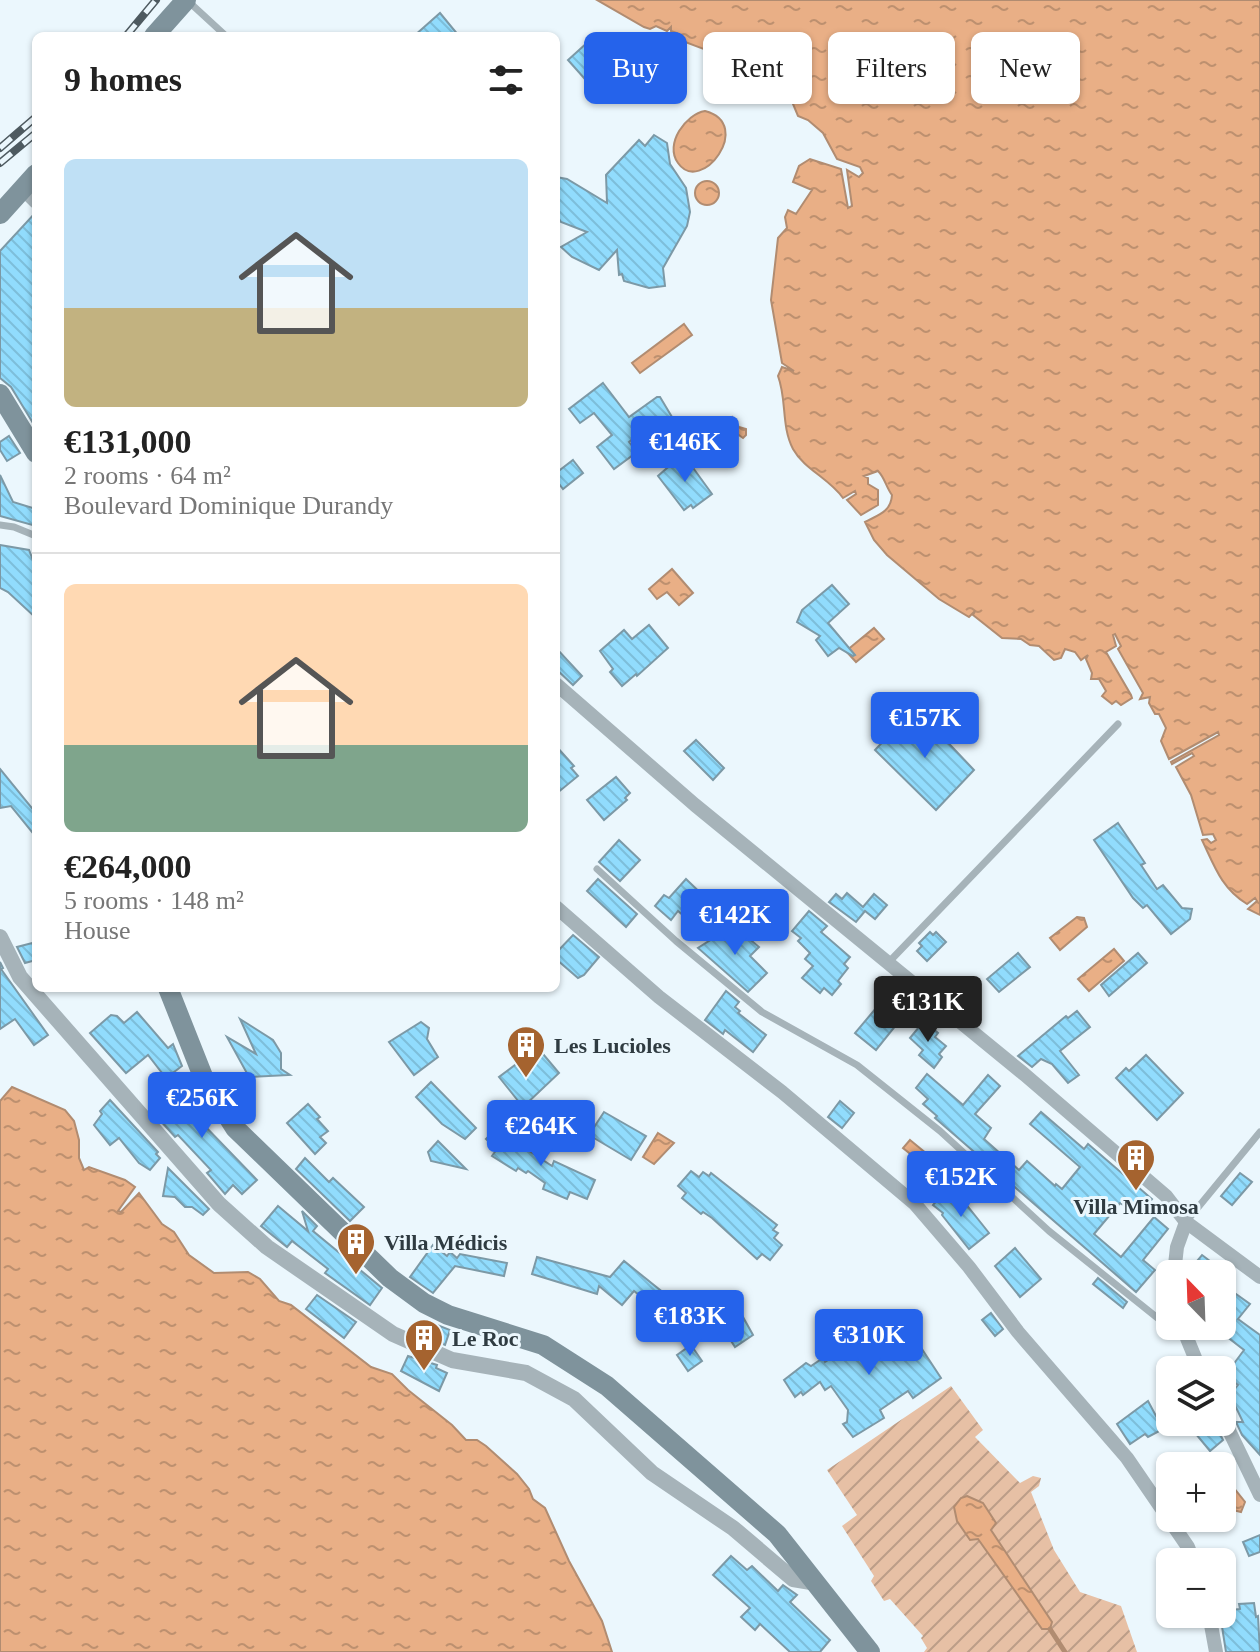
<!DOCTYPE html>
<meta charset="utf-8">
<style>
:root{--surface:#fff;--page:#f6f6f6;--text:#222;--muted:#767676;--line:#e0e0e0;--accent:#2563eb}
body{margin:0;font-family:"Times New Roman",serif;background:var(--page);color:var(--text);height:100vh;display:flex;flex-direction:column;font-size:30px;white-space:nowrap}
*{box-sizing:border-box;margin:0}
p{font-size:26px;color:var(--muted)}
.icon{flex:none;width:44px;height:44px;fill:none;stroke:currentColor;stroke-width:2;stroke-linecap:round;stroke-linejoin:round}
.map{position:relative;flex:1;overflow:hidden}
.panel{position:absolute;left:32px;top:32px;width:528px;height:960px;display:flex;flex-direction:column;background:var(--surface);border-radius:12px;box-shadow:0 2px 6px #0004}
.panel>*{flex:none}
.guide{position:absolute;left:584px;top:32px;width:556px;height:72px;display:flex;gap:16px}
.needle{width:52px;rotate:337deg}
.buttons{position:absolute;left:1156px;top:1260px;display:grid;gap:16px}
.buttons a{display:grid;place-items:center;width:80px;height:80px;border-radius:12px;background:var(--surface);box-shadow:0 2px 6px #0004;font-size:40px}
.price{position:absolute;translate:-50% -68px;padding:0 18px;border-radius:8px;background:var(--accent);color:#fff;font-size:26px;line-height:52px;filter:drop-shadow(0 2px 4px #0008)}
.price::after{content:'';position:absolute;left:50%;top:48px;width:24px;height:18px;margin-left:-12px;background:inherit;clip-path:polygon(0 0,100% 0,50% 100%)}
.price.current{background:#222;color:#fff}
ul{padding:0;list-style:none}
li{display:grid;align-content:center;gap:16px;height:424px;padding:0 32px}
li+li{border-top:2px solid var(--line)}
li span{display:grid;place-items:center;height:248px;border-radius:12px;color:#555}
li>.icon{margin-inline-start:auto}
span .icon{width:144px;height:144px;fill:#fffc;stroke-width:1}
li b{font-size:34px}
h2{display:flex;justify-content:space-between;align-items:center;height:96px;padding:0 32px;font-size:34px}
.pill{padding:0 28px;border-radius:12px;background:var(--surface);box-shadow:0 2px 6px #0004;font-size:28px;line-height:72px}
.pill.current{background:var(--accent);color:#fff}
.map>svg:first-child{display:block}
.garden{fill:url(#garden-furrows)}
.water{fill:url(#water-ripples);stroke:#b18c71;stroke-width:2}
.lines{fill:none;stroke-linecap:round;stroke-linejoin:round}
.stream{stroke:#b18c71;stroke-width:5}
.building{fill:url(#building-back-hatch);stroke:#7c99a6;stroke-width:2}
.service{stroke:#a6b3b9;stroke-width:7}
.minor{stroke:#a6b3b9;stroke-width:14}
.tertiary{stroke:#a6b3b9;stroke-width:16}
.secondary{stroke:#7f939c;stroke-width:20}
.rail-casing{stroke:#4e5a60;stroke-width:8}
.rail{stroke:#ebf7fd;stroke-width:5;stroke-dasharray:15;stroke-linecap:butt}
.labels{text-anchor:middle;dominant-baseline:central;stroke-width:6;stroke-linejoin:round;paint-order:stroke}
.poi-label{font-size:22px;font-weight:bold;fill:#2f3b41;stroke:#ebf7fd;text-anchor:start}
</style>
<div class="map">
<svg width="1260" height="1652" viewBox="0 0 1260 1652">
<defs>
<pattern id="garden-furrows" width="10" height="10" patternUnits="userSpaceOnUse" patternTransform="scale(2)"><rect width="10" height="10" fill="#e7c0a5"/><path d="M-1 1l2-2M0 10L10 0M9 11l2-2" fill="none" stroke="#bc9d88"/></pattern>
<pattern id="water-ripples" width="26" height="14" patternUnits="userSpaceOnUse" patternTransform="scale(2)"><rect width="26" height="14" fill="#e9af86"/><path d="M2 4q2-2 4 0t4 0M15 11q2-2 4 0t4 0" fill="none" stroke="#bd906f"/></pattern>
<pattern id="building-back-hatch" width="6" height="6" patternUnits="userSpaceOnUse" patternTransform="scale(2)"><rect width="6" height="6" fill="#91dcfd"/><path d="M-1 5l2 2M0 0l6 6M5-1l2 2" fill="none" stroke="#7dbeda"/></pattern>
</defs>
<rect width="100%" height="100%" fill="#ebf7fd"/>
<polygon class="garden" points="951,1386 983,1430 975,1437 1020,1483 1033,1476 1041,1478 1039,1486 1031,1492 1054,1550 1080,1592 1121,1606 1137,1652 924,1652 927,1648 921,1638 923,1636 890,1599 884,1601 871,1581 874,1576 842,1526 857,1515 827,1470"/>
<g class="water">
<path d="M597 0H1260V915L1248 909 1257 901 1255 898 1247 904C1221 888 1214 865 1202 840L1207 839 1211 843 1216 840 1213 834 1203 835 1191 795 1176 767 1194 756 1192 753 1172 764 1171 762 1219 735 1218 732 1169 759 1161 741 1166 728 1159 714H1155L1149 703 1150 697 1140 699 1143 693 1118 649 1121 646 1115 634 1113 635 1116 646 1106 652 1131 695 1132 698 1121 705 1116 701 1112 704 1102 696 1106 691 1099 679H1091L1092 673 1086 659 1088 655 1081 660 1075 652 1065 649 1061 658 1054 660 1039 646 1030 645 1021 639 1002 638 973 615 975 611 969 617 939 599 887 555 874 540 865 522C878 515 891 512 892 495 886 487 885 478 878 471L864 476 868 478V484L878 490V505L861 515 847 500 856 494 855 491 843 498C830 479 804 469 793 449 781 426 787 400 778 376L782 367 794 371 782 363 771 300 778 238 787 228 785 217 788 210 796 214 812 190 793 182 799 166 810 159 841 169 848 208 852 206 847 170 859 177 863 173 860 167 837 159 823 133 808 120 798 116 793 104 796 97 790 89 780 83 770 86 733 67 720 55 685 42 677 33 671 31V27L667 31 656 26 650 29 644 27Z"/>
<path d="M705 111C755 124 701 196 678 163 664 144 686 114 705 111Z"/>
<circle cx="707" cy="193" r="12"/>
<polygon points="684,324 692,335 640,373 632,363"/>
<path d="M732 417 739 427 746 429V435L743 438 736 433H730L724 445 719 446 713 440C711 428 724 423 732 417Z"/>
<polygon points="672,569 693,593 679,605 667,592 657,599 649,589"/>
<polygon points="874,628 884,639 856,662 846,651"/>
<polygon points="1077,917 1084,918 1087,927 1060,950 1050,938"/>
<polygon points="1114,949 1124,961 1089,991 1078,979"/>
<polygon points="12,1087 65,1110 74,1121 79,1140 79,1158 84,1170 89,1167 125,1180 135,1187 118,1211 121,1212 139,1193 162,1224 174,1232 189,1255 214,1273 248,1272 260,1279 279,1301 291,1305 371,1367 392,1374 408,1390 452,1425 466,1440 477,1440 486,1446 517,1474 529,1489 533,1499 545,1508 569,1561 602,1621 612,1652 0,1652 0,1101"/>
<polygon points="658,1133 674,1143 654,1164 643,1157"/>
<polygon points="910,1140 944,1168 938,1176 903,1148"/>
<polygon points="1222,1473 1245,1502 1241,1512 1233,1510 1234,1507 1222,1492"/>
<polygon points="967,1496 983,1503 996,1523 991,1530 1052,1622 1050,1629 1042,1629 978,1539 970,1540 957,1521 954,1507 961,1498"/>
</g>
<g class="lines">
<polyline class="stream" points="1050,1629 1065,1652"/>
</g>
<g class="building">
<polygon points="440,13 459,36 414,36"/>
<polygon points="588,42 613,69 639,44 662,54 627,87 622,87 616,93 593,69 584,78 568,60"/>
<polygon points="654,135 667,143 670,164 686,188 690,212 687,226 663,268 665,286 649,288 624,281 622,274 619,275 617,250 599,270 572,257 561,247 587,232 561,222 556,214 556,177 567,179 607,203 606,175 639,140 645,146"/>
<polygon points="36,212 36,428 11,387 0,378 0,251"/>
<polygon points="603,383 629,417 657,397 660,397 675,422 658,435 651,425 629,442 637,452 614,469 597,447 612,435 594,413 580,423 569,409"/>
<polygon points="9,436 20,453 7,461 0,450 0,442"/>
<polygon points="683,454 712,494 693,508 691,505 684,510 658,476"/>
<polygon points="573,460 583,473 563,489 556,480 556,473"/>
<polygon points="0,475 13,502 36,509 36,526 0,516"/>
<polygon points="0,545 29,550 36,568 36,618 8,592 0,588"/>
<polygon points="832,585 849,604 828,623 855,655 853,656 839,648 828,656 816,640 820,636 797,622 802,610"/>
<polygon points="649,625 668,648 637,676 636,674 622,686 610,672 613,669 600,651 624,630 632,639"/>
<polygon points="556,648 582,676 573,685 556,669"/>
<polygon points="912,711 934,732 936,730 974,770 936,810 875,750"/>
<polygon points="696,740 724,768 713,780 684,751"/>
<polygon points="556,746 574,766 571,768 578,776 556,794"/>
<polygon points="0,769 36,813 36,837 11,806 0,808"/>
<polygon points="616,777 630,793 625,798 627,800 604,820 587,800"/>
<polygon points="1118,823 1145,863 1141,865 1157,889 1163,885 1182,908 1192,909 1190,919 1171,934 1147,905 1143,908 1133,898 1094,840"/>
<polygon points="619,840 640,860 620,881 599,862"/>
<polygon points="598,879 637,914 626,927 587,891"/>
<polygon points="686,879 710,902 695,919 687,914 685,917 678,911 671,920 655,906 664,895 669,898"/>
<polygon points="847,893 863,907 874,894 887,905 875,919 865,911 856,922 829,902 836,894 842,899"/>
<polygon points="809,911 827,926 821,932 850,957 844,964 848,968 838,981 841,984 832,995 824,988 820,993 802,978 813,966 805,959 810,953 798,941 801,938 792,931"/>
<polygon points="733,925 759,947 750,956 767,973 748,992 698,948 720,934 723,937"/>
<polygon points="930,932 933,935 936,932 946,942 927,961 917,951 922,946 919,943"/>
<polygon points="573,935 599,957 584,975 578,978 556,959 556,953"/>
<polygon points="36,942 36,960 25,963 17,947"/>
<polygon points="1018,953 1030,967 999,992 987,979"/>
<polygon points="1138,953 1147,963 1109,996 1101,985"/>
<polygon points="0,962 3,968 1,969 48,1035 34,1045 15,1019 0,1029"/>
<polygon points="726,991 739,1002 735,1007 740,1011 738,1013 766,1035 753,1052 725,1030 723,1034 705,1020"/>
<polygon points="877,1007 897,1024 876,1050 855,1033"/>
<polygon points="1077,1011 1090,1027 1060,1051 1079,1075 1068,1083 1052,1064 1041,1059 1032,1067 1018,1056 1066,1016 1068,1018"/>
<polygon points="137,1012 168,1048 173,1044 182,1066 166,1078 148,1055 126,1073 90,1033 111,1015 117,1016 124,1023"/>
<polygon points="240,1019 273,1040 281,1053 281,1069 290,1075 249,1077 227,1037 256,1054"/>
<polygon points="924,1021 938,1033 935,1037 946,1046 939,1054 942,1057 934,1068 919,1055 923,1050 910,1038"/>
<polygon points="421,1022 429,1028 427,1039 438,1057 414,1075 389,1042"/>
<polygon points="531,1053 536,1060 543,1054 559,1073 523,1107 499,1077"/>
<polygon points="1146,1055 1183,1093 1157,1120 1116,1078 1126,1068 1129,1071"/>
<polygon points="927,1074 963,1105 988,1075 1000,1086 975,1114 991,1128 984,1139 1019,1170 1027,1161 1055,1186 1056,1184 1062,1189 1080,1167 1030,1124 1041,1112 1084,1149 1088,1144 1152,1199 1139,1215 1120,1203 1094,1234 1121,1257 1154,1217 1168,1229 1143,1260 1155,1270 1136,1292 935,1118 937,1116 923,1104 928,1099 916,1088"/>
<polygon points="431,1082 476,1128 465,1139 442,1124 416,1097"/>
<polygon points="178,1086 190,1100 193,1097 209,1114 200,1121 257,1180 242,1194 233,1185 225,1194 207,1173 211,1170 178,1135 175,1137 150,1109"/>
<polygon points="110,1100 158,1152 156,1154 160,1158 150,1170 139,1163 119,1138 110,1145 94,1125 102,1114 100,1111"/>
<polygon points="840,1101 854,1113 842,1128 828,1117"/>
<polygon points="308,1104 320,1117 317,1119 328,1131 320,1137 326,1143 315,1154 287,1123"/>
<polygon points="604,1112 646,1136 631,1160 589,1135"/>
<polygon points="496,1129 552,1166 554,1161 595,1180 587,1199 570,1192 567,1199 543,1189 545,1183 528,1171 526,1173 518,1168 516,1171 492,1156 497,1149 486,1139"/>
<polygon points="438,1141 466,1169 431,1161 428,1152"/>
<polygon points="305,1158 329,1182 333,1178 364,1207 350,1221 296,1169"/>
<polygon points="168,1168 209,1209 203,1215 192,1207 185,1207 175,1197 163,1196"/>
<polygon points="691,1171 699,1177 703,1172 709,1176 711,1173 777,1225 773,1230 778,1233 774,1238 782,1245 770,1260 762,1254 757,1259 712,1218 703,1212 701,1214 682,1198 686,1193 678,1186"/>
<polygon points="1240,1173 1252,1182 1232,1205 1221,1196"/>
<polygon points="946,1189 965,1203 989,1233 969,1249 942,1215 943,1213 933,1205"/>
<polygon points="278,1206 308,1231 302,1211 317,1226 313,1231 382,1288 370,1305 325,1273 328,1269 292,1241 287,1247 261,1226"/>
<polygon points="433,1245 447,1256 450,1252 457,1258 460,1254 507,1263 504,1276 455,1266 433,1293 410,1277"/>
<polygon points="1015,1248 1041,1279 1020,1297 995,1266"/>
<polygon points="1202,1255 1227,1274 1201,1274 1192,1267"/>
<polygon points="537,1257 610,1277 624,1261 665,1294 654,1307 634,1291 622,1305 599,1286 597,1294 532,1274"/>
<polygon points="1098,1278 1127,1302 1123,1308 1093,1284"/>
<polygon points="1222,1284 1250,1304 1238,1319 1260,1335 1260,1455 1242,1435 1236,1422 1243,1422 1230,1395 1238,1385 1227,1376 1227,1373 1244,1350 1222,1333"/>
<polygon points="317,1295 356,1322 344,1338 306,1309"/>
<polygon points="738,1308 753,1335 735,1347 721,1325 724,1323 723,1320"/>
<polygon points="991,1313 1003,1329 995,1336 982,1320"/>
<polygon points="432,1323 450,1330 445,1345 426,1337"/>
<polygon points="870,1331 880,1333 888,1346 910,1331 941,1378 913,1398 908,1391 880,1410 884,1418 853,1437 843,1424 847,1422 848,1410 831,1386 825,1390 820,1382 803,1395 801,1392 795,1397 784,1380 806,1363 811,1366 823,1358 825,1362"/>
<polygon points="691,1345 702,1361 688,1371 677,1355"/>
<polygon points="408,1356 437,1365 436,1368 447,1373 439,1391 401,1371"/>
<polygon points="1148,1401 1163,1429 1148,1437 1145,1434 1130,1444 1117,1424"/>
<polygon points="1186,1422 1214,1422 1223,1440 1210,1451"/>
<polygon points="1260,1535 1260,1552 1249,1556 1243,1542"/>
<polygon points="731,1556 747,1570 752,1566 778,1591 783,1585 797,1595 790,1602 830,1640 820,1652 790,1652 760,1624 755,1630 741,1617 750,1608 713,1575"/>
<polygon points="1254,1603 1256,1617 1258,1616 1260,1652 1226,1652 1220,1614 1222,1611 1240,1609 1239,1604"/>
</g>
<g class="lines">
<g class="service">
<polyline points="189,2 226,36"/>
<polyline points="0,525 14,527 36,536"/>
<polyline points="597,869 676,941 762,1012 857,1065 940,1131 1049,1231 1175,1332 1183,1333"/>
<polyline points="888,963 1118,724"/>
<polyline points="1186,1222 1260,1132"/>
</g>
<g class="minor">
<polyline points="23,189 36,202"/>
<polyline points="556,684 695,805 1024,1074 1166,1196 1186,1222 1260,1277"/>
<polyline points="556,907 659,997 782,1092 915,1204 969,1267 1018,1332 1127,1458 1188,1547 1194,1562"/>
<polyline points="1174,1274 1177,1247 1186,1222"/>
<polyline points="1182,1326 1200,1370"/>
<polyline points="1222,1416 1260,1495"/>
<polyline points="1209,1614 1216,1652"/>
</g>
<polyline class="tertiary" points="0,937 20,977 219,1204 267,1247 393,1334 452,1360 526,1373 574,1399 652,1473 733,1528 793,1579 817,1583"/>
<g class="secondary">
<polyline points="154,36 186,0"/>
<polyline points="0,214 36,174"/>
<polyline points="0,394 36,453"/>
<polyline points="168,988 204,1079 235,1128 390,1278 424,1303 448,1315 543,1345 607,1386 777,1534 870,1652"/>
</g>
<g class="rail-casing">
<g id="rail">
<polyline points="126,36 156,0"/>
<polyline points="0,148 36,117"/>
<polyline points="0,163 36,133"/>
</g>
</g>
<use href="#rail" class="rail"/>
</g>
<defs>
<g id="building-pin" transform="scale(2)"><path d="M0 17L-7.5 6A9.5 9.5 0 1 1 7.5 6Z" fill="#a5632f" stroke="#ebf7fd"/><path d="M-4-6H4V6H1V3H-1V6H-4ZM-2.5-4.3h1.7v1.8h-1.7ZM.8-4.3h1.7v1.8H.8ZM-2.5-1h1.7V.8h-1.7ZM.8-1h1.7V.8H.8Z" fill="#fff"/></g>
</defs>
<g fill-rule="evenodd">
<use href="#building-pin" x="526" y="1045"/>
<use href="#building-pin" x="1136" y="1158"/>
<use href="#building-pin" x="356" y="1242"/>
<use href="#building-pin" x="424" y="1338"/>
</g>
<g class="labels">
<g class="poi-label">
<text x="554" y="1045">Les Lucioles</text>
<text x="1136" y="1206" text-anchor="middle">Villa Mimosa</text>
<text x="384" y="1242">Villa Médicis</text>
<text x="452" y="1338">Le Roc</text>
</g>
</g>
</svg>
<div class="buttons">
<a><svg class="needle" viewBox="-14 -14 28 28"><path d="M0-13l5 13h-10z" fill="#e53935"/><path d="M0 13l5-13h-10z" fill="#767676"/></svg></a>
<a><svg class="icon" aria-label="layers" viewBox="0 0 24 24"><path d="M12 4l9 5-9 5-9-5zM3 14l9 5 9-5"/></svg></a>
<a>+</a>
<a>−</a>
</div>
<b class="price" style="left:685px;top:484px">€146K</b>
<b class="price" style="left:925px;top:760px">€157K</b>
<b class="price" style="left:735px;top:957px">€142K</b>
<b class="price current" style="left:928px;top:1044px">€131K</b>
<b class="price" style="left:202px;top:1140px">€256K</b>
<b class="price" style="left:541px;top:1168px">€264K</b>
<b class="price" style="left:961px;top:1219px">€152K</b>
<b class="price" style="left:690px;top:1358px">€183K</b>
<b class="price" style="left:869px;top:1377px">€310K</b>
<div class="guide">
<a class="pill current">Buy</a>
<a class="pill">Rent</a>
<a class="pill">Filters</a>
<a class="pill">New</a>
</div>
<section class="panel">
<h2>9 homes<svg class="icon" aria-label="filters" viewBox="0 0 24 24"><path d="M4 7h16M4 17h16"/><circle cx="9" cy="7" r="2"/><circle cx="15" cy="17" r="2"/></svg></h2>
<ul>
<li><span style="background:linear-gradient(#bfe0f5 60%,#c2b280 0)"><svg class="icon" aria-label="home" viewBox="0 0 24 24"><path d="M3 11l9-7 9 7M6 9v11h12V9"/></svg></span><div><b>€131,000</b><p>2 rooms · 64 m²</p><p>Boulevard Dominique Durandy</p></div></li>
<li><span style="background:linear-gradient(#ffd9b3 65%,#7fa58c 0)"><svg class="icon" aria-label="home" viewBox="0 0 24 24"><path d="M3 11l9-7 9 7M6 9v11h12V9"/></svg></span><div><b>€264,000</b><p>5 rooms · 148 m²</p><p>House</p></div></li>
</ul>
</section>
</div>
